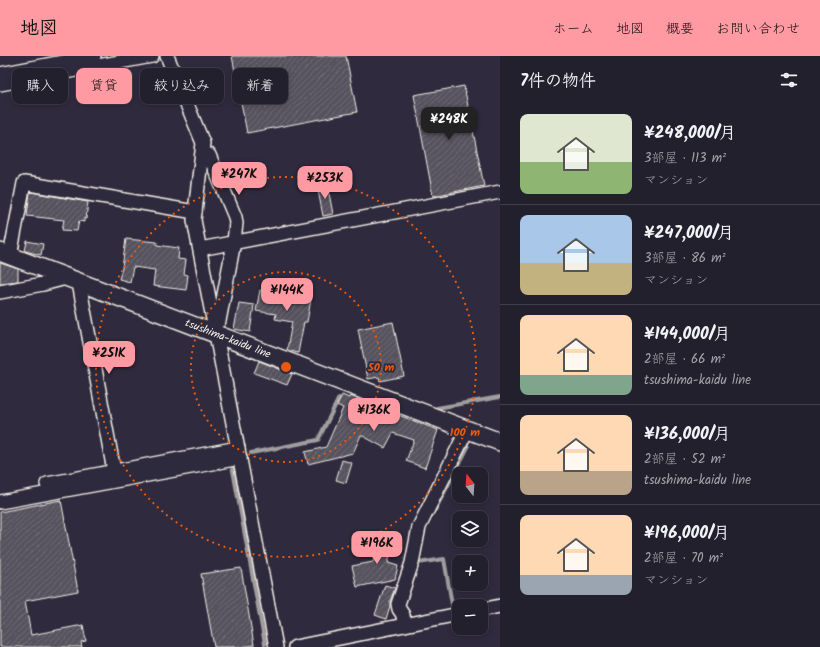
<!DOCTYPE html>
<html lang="ja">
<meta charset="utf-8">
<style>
:root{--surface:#23202e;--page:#2b2836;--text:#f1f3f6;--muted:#a3a3aa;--line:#403e4a;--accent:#ff9aa2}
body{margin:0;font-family:Kalam,"Klee One",sans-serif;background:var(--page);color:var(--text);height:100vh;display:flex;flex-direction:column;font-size:15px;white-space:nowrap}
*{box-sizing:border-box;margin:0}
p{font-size:13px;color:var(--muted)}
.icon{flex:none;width:22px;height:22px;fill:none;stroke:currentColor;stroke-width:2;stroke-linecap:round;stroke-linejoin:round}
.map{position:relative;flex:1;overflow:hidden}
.drawer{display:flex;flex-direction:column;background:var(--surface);width:320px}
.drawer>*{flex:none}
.guide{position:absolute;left:12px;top:12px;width:380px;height:36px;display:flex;gap:8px}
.needle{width:26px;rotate:343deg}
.fabs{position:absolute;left:452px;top:411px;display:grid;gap:8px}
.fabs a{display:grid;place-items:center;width:36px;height:36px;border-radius:8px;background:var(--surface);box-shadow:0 2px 6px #0003,0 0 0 1px var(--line);font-size:20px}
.price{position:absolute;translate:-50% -34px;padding:0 9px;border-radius:8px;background:var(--accent);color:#111;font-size:13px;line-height:26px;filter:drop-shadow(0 1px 2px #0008)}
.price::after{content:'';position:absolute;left:50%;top:24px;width:12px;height:9px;margin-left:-6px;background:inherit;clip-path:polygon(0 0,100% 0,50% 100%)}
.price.selected{background:#222;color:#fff}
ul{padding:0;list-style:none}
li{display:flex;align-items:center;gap:12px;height:100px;padding:0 20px}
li+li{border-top:1px solid var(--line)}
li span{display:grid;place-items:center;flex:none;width:112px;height:80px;border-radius:8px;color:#555}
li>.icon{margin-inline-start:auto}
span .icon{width:48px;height:48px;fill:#fffc;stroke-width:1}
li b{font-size:17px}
h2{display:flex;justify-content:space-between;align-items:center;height:48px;padding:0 20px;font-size:17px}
.tag{padding:0 14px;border-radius:8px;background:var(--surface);box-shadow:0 2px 6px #0003,0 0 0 1px var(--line);font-size:14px;line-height:36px}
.tag.selected{background:var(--accent);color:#111}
header{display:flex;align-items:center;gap:24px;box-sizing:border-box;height:56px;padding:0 20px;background:var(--accent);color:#111}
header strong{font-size:19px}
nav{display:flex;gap:22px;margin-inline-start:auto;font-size:14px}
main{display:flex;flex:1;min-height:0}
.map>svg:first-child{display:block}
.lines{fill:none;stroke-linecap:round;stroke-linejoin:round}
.stream{stroke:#a19ea0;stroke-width:4}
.building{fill:url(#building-hatch);stroke:#f4f1e8}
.minor-casing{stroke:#f4f1e8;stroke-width:16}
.major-casing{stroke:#f4f1e8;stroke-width:20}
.minor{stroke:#2f2a3d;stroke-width:13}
.major{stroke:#2f2a3d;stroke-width:17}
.ring{fill:none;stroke:#e8590c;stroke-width:2;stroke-dasharray:2 4}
.labels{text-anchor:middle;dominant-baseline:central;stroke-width:3.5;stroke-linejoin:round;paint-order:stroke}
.street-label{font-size:11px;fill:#f4f1e8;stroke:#2f2a3d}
.centre{fill:#e8590c;stroke:#2f2a3d;stroke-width:2}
.ring-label{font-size:12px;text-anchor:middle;font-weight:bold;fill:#e8590c;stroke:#2f2a3d;stroke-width:3.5;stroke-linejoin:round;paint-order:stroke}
</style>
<header>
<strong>地図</strong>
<nav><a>ホーム</a><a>地図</a><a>概要</a><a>お問い合わせ</a></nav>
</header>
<main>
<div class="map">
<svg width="500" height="591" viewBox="0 0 500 591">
<defs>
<pattern id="building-hatch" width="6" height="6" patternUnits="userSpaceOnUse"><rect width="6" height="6" fill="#56525f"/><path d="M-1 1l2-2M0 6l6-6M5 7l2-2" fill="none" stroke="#6f6b76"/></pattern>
</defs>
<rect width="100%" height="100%" fill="#2f2a3d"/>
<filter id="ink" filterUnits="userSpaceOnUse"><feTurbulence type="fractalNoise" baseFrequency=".025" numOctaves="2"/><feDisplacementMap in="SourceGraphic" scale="8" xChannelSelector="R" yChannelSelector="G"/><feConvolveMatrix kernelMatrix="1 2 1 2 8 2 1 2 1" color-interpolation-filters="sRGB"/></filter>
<g filter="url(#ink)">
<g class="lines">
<g class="stream">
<polyline points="437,352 500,341"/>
<polyline points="251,397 318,384 339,342"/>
<polyline points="232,409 265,588"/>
<polyline points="435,454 468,391"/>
<polyline points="419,504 418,507 444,503 453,554 456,553"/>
</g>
</g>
<g class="building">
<polygon points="232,0 346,0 357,56 247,77"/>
<polygon points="464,30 484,130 433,140 414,39"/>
<polygon points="327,127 333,158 323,160 317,129"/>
<polygon points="30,136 88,146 86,163 84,162 84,166 79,165 77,175 62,174 64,164 27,160"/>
<polygon points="126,183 157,186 157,189 179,192 178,203 186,204 184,218 188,219 186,234 153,230 155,214 133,211 130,226 119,223 122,212"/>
<polygon points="27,185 43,188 41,199 25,195"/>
<polygon points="0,207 18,213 18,225 0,227"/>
<polygon points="278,232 291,234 290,239 311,243 307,266 304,266 298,297 287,294 292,266 275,263 276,258 256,255 260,234 277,237"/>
<polygon points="239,247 254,249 250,276 234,273"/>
<polygon points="393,266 404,320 380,325 379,321 368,323 358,273"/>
<polygon points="259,305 292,318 287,329 254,317"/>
<polygon points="342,339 349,342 350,340 374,349 373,352 392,360 393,357 438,374 425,412 406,405 414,384 393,377 385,392 361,379 353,397 308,408 305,396 326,391 343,352 337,349"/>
<polygon points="342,404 352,407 346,427 336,424"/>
<polygon points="61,444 78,535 25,545 31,579 83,569 86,585 81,586 82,591 0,591 0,456"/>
<polygon points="380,476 392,479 388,495 391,496 388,507 398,510 395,523 357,531 352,510 373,506"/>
<polygon points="241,512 254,589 241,591 214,591 201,518"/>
<polygon points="385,529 395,532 390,545 390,550 386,563 375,559"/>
</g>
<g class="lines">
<g class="minor-casing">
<g id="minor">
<polyline points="167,0 203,87 194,164 276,591"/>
<polyline points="0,18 94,0"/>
<polyline points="0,28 152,0"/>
<polyline points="209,99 235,161 236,167 234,186 219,265"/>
<polyline points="200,193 500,136"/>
<polyline points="10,200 24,127 195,156"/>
<polyline points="79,227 114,415"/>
<polyline points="0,236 43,228 66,222"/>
<polyline points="47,428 238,392"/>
<polyline points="0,446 240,402"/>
<polyline points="481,554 500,550"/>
<polyline points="404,569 403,559 399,553 398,548 412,507 419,471 467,374"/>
<polyline points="295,591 459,558"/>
</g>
</g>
<g class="major-casing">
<polyline id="major" points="0,196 500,386"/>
</g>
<use href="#minor" class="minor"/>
<use href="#major" class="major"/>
</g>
</g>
<g class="ring">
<circle cx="286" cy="311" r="95"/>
<circle cx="286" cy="311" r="190"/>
</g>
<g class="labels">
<g class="street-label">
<text transform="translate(228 283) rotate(21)">tsushima-kaidu line</text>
</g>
</g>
<circle cx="286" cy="311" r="6" class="centre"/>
<g class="ring-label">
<text x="381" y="315">50 m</text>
<text x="465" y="380">100 m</text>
</g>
</svg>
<div class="fabs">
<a><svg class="needle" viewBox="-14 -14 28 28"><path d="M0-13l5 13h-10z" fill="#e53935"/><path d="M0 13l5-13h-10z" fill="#a3a3aa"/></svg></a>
<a><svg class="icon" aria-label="layers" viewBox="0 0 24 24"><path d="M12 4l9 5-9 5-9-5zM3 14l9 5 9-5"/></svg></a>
<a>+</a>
<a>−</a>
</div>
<b class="price selected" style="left:449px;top:85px">¥248K</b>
<b class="price" style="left:239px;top:140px">¥247K</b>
<b class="price" style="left:325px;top:144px">¥253K</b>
<b class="price" style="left:287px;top:256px">¥144K</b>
<b class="price" style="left:109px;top:319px">¥251K</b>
<b class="price" style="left:374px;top:376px">¥136K</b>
<b class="price" style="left:377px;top:509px">¥196K</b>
<div class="guide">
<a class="tag">購入</a>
<a class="tag selected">賃貸</a>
<a class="tag">絞り込み</a>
<a class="tag">新着</a>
</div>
</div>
<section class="drawer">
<h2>7件の物件<svg class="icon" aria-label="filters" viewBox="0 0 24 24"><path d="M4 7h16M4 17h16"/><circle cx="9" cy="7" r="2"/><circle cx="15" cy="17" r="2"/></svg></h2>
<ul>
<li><span style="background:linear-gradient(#dfe7d0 60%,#8fb573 0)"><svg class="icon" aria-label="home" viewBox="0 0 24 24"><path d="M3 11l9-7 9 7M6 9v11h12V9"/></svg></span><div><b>¥248,000/月</b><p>3部屋 · 113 m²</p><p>マンション</p></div></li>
<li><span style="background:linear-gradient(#a9c7e8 60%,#c2b280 0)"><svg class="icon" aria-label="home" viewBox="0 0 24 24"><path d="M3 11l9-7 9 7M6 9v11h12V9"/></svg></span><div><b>¥247,000/月</b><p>3部屋 · 86 m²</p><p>マンション</p></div></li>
<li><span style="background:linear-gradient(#ffd9b3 75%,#7fa58c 0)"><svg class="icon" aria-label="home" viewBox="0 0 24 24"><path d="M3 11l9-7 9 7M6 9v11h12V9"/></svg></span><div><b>¥144,000/月</b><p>2部屋 · 66 m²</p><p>tsushima-kaidu line</p></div></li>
<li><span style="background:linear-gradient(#ffd9b3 70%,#b9a48a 0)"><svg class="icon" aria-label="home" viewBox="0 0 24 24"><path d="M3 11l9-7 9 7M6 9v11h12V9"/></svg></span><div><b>¥136,000/月</b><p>2部屋 · 52 m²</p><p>tsushima-kaidu line</p></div></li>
<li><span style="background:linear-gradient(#ffd9b3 75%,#9aa5b1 0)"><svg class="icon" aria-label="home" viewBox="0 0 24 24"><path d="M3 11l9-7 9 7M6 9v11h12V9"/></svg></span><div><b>¥196,000/月</b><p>2部屋 · 70 m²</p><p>マンション</p></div></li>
</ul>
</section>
</main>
